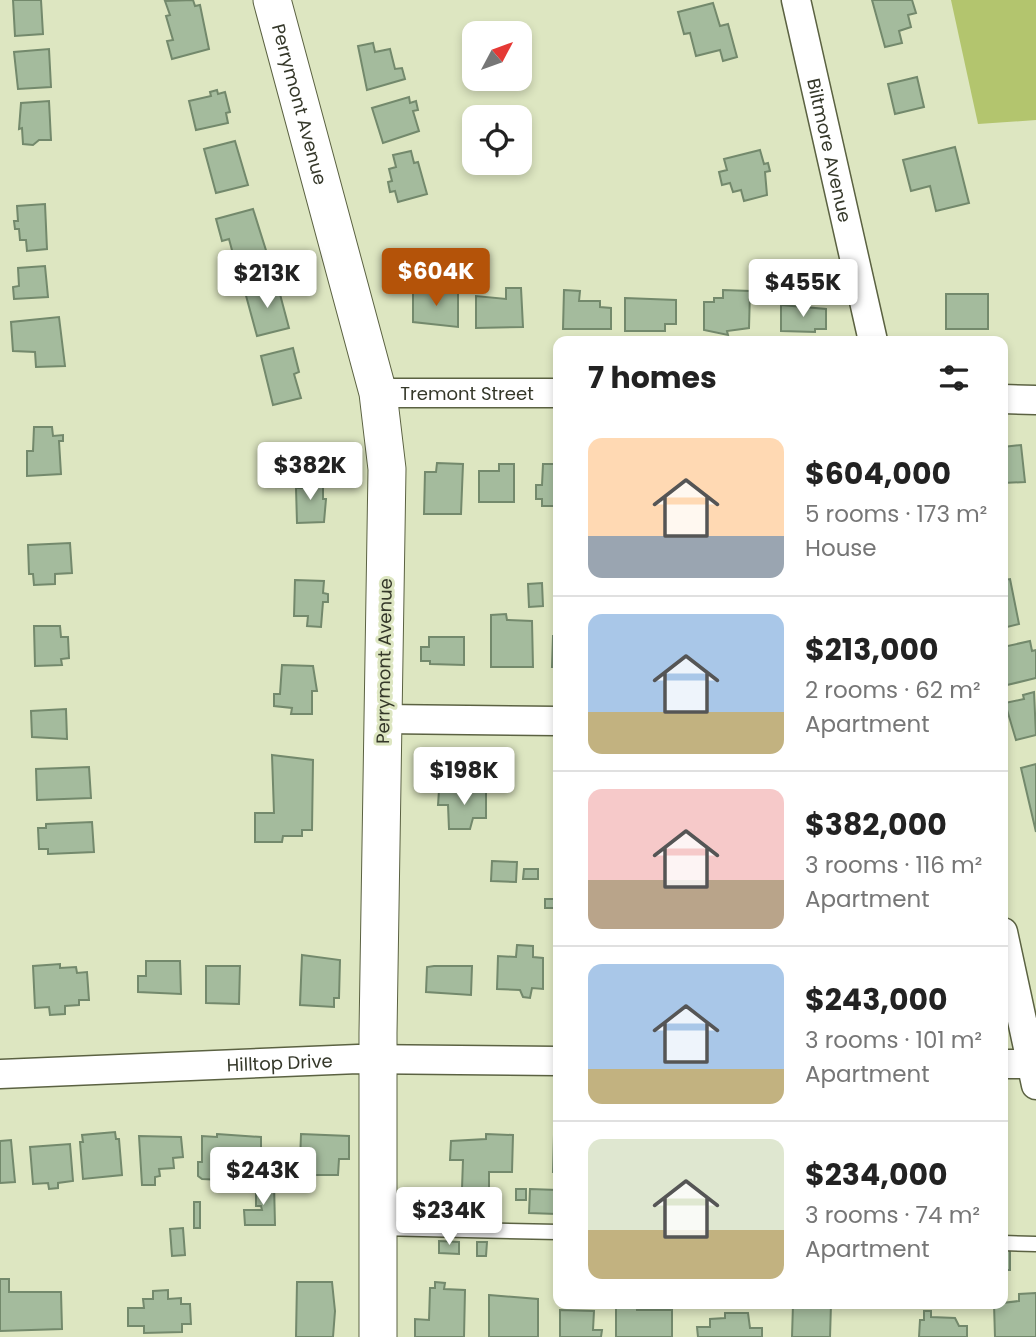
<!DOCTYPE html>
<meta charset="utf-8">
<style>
:root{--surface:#fff;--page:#f2f2f2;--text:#222;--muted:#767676;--line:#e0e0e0;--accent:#b45309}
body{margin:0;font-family:Poppins,sans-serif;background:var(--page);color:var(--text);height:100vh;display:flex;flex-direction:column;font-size:26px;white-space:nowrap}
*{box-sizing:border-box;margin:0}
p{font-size:23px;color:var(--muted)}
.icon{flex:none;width:38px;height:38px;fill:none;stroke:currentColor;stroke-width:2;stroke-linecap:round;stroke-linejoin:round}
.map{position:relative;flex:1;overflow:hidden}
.side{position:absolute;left:553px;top:336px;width:455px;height:973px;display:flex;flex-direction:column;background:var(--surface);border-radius:14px;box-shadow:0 4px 10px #0003}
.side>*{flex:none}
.needle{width:46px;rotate:49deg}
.buttons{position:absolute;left:462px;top:21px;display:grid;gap:14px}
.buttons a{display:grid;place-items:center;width:70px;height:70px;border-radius:14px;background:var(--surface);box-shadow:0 4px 10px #0003;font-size:35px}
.price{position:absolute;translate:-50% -60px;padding:0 16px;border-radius:7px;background:#fff;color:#222;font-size:23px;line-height:46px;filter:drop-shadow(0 2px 4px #0008)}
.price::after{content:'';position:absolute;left:50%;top:42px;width:21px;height:16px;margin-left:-10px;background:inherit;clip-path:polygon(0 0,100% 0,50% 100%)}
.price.current{background:var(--accent);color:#fff}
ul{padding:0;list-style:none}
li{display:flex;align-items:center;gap:21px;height:175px;padding:0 35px}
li+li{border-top:2px solid var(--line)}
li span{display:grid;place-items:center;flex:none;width:196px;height:140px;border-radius:14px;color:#555}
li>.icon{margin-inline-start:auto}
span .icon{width:84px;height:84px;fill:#fffc;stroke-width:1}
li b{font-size:30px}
h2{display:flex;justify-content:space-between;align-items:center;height:84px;padding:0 35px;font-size:30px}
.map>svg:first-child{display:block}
.green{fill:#b3c56e}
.building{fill:#a4bb9d;stroke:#73896c;stroke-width:2}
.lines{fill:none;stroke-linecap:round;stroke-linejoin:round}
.service-casing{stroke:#5b6242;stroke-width:17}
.minor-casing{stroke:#5b6242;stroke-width:31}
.tertiary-casing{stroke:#5b6242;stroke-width:39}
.service{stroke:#fff;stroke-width:14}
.minor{stroke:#fff;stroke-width:28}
.tertiary{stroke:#fff;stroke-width:37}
.labels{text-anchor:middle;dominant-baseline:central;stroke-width:6;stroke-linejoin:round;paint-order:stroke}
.street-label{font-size:18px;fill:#35382a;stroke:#dde6c1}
</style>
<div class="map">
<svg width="1036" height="1337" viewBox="0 0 1036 1337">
<rect width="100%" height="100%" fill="#dde6c1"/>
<polygon class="green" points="951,0 1036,0 1036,120 978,124"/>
<g class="building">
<polygon points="13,0 41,0 43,34 15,36"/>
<polygon points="193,0 195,6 200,5 209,49 172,59 167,41 173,40 166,16 170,15 165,1"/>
<polygon points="872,0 912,0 916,13 908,15 911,27 899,31 902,43 885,47"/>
<polygon points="713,3 720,26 728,24 737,57 723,61 720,50 696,56 690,33 684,34 678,12"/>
<polygon points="373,43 375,52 390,49 395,69 402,68 405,79 367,90 358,46"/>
<polygon points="49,49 51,87 18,89 14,52"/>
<polygon points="917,77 924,107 895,114 888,84"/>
<polygon points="217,90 218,94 225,92 230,112 226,113 228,123 196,130 189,101 211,96 210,92"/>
<polygon points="409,97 410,103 416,101 418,110 413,111 419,131 383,143 372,108"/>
<polygon points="49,101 51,140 39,140 33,145 23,144 22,128 19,129 21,103"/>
<polygon points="235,141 248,185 216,193 204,149"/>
<polygon points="955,147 969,203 936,211 930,186 911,191 903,160"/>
<polygon points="760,150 764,164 768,163 770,171 765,172 767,195 744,201 741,190 733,192 730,183 722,185 719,172 727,170 724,159"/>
<polygon points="411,151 414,163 418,162 427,194 398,202 395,191 390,192 388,182 392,181 389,169 396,167 393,155"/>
<polygon points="45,204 47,249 27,251 26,240 20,240 19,229 15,229 14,221 18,221 17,206"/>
<polygon points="253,209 270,263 240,271 241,277 235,279 232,270 237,269 229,239 222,241 216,219"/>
<polygon points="45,266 48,297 14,299 13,287 19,286 18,268"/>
<polygon points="277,283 289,328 257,336 245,292"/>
<polygon points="506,288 521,288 523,327 476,328 476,296 506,299"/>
<polygon points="564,290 580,291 579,301 600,301 600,307 611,308 611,329 563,329"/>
<polygon points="723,290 750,291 749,328 727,331 728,335 704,330 704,302 714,302 714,298 723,298"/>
<polygon points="413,292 458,292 458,327 413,322"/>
<rect x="946" y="294" width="42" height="35"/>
<polygon points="625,298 676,300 676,324 665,324 665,331 625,331"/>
<polygon points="781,305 826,309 826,329 815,329 815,332 781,331"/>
<polygon points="59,317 65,366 36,367 35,352 13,351 11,322"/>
<polygon points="293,348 299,372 294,374 301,398 273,405 261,356"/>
<polygon points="34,427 52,427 53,436 63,435 63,441 59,441 61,474 27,476 27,451 33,451"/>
<polygon points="1021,445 1025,482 1003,483 1003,447"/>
<polygon points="437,463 463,464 461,514 424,514 425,472 436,472"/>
<polygon points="499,464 514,464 514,502 479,502 479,471 499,471"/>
<polygon points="543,464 558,464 558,506 542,506 542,499 536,499 536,485 542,485"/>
<polygon points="317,477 317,487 323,487 323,499 326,499 324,522 297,523 296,488 303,488 302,478"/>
<polygon points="70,543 72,573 55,574 55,584 34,585 33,574 29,574 28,545"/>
<polygon points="1010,579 1019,624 1003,628 1003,580"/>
<polygon points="295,580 324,581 323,593 328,594 328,602 323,602 321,627 307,626 308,616 294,616"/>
<polygon points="542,583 543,606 529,607 528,584"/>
<polygon points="506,614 507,620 532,621 533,667 491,667 491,615"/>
<polygon points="34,626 60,626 61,637 68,637 69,658 61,659 62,665 35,666"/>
<polygon points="553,636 558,636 558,667 552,667"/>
<polygon points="429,637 464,637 464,665 430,664 430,661 421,661 421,647 429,647"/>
<polygon points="1030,641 1032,651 1036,650 1036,678 1003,686 1003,647"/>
<polygon points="282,665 313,666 317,691 312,691 312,714 291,714 292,708 274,706 274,694 280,694"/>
<polygon points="1034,692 1036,735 1016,740 1005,703 1024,699 1023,695"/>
<polygon points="66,709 67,739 32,737 31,711"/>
<polygon points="272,755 313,760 312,830 302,830 302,836 283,836 282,842 255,842 255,813 274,813"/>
<polygon points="1036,764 1036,832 1021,768"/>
<polygon points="89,767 91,798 37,800 36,769"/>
<polygon points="439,790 486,790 486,818 473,818 470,829 449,829 448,805 438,805"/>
<polygon points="92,822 94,852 48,854 48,849 39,849 38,828 46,828 46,824"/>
<polygon points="492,861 517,862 516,882 491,881"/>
<polygon points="524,869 538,869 538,879 523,879"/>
<rect x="545" y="899" width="13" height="9"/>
<polygon points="517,945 533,946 533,957 543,958 543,989 532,988 530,998 523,997 520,990 497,989 498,956 516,957"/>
<polygon points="302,955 340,960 339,998 334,998 334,1007 300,1005"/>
<polygon points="146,961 180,961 181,994 138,992 138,976 146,976"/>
<polygon points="60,964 60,968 76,967 77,973 87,972 89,1000 79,1000 79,1005 65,1006 65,1014 50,1015 49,1007 35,1008 33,966"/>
<polygon points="206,966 240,966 239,1004 206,1003"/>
<polygon points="434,966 472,966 471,995 426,992 427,967"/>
<polygon points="115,1132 116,1139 119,1139 122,1175 83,1179 80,1142 83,1142 82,1135"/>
<polygon points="217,1134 261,1137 261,1164 222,1165 222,1180 202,1179 198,1176 198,1162 202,1162 202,1136 217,1137"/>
<polygon points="301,1134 349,1136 349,1159 339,1159 338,1175 308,1175 308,1162 300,1162"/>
<polygon points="486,1134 513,1135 512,1172 489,1172 489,1189 462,1189 463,1160 450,1160 451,1141 486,1139"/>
<polygon points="554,1135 558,1135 558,1172 553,1172"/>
<polygon points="139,1136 181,1137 183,1157 173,1158 174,1168 159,1169 160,1176 155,1177 155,1185 142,1185"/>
<polygon points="11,1140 15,1182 0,1183 0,1141"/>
<polygon points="70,1144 73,1181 58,1183 58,1188 49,1189 48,1183 33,1184 30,1147"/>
<polygon points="256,1183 274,1183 275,1225 245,1225 244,1210 262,1210 261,1206 256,1206"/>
<rect x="516" y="1189" width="10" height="11"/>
<polygon points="530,1189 557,1190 556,1214 529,1213"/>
<rect x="194" y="1202" width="6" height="26"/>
<polygon points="183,1228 185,1255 172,1256 170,1229"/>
<polygon points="439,1241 459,1242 459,1254 439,1253"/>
<polygon points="477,1242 487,1242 486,1256 477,1256"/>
<rect x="1003" y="1248" width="7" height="22"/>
<polygon points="0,1279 9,1279 9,1292 61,1292 62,1329 0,1331"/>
<polygon points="297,1282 332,1282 335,1311 333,1337 296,1337"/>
<polygon points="435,1282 445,1283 444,1289 465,1290 464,1337 415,1337 415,1319 429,1320 430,1288 435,1288"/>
<polygon points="168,1290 168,1299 181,1298 181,1304 190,1304 191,1324 182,1324 182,1332 144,1333 144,1326 128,1326 128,1308 144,1308 143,1299 153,1299 153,1291"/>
<polygon points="1036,1293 1036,1337 995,1337 994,1304 1019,1301 1019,1294"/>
<polygon points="489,1295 538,1299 538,1337 489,1337"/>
<polygon points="616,1304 637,1304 637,1310 672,1310 672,1337 616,1337"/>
<polygon points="793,1304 831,1304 830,1337 792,1337"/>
<polygon points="560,1310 594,1311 593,1330 602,1330 601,1337 560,1337"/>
<polygon points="924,1311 931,1311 931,1317 955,1318 959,1326 967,1326 967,1337 919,1337 920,1320 924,1320"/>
<polygon points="725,1313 748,1313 750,1328 762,1328 762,1337 698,1337 697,1327 710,1327 710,1319 725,1318"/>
</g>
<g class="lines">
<g class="service-casing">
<g id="service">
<polyline points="379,1228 558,1232"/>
<polyline points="1003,1243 1036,1244"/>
</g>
</g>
<g class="minor-casing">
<g id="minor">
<path id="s1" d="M796 0 873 341"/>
<path id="s2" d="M378 393H558"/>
<polyline points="1003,399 1036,400"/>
<polyline points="383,719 558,721"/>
<polyline points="1003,932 1036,1085"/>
<polyline points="1003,1064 1031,1064"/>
<path id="s3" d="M0 1074 358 1059 558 1061"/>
</g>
</g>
<g class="tertiary-casing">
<g id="tertiary">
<path id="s4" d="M272 0 378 393 387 469 378 1033V1337"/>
</g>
</g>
<use href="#service" class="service"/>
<use href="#minor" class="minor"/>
<use href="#tertiary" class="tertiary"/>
</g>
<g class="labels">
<g class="street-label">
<text stroke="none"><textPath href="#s4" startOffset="108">Perrymont Avenue</textPath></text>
<text stroke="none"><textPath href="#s1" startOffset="154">Biltmore Avenue</textPath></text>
<text stroke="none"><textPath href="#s2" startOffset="89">Tremont Street</textPath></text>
<text transform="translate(384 661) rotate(-89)">Perrymont Avenue</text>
<text stroke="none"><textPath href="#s3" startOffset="280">Hilltop Drive</textPath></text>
</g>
</g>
</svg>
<div class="buttons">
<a><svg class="needle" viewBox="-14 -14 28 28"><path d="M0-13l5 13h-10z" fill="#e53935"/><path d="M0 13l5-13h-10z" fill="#767676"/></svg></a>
<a><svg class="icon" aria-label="locate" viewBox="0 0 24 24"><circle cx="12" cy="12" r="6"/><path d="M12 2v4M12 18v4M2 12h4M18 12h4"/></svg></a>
</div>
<b class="price current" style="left:436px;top:308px">$604K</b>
<b class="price" style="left:267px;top:310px">$213K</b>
<b class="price" style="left:803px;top:319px">$455K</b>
<b class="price" style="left:310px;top:502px">$382K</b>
<b class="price" style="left:464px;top:807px">$198K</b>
<b class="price" style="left:263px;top:1207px">$243K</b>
<b class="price" style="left:449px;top:1247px">$234K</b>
<section class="side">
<h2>7 homes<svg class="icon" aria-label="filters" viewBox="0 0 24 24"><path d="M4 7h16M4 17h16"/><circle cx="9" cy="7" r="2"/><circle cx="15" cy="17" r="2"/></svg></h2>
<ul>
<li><span style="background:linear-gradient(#ffd9b3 70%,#9aa5b1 0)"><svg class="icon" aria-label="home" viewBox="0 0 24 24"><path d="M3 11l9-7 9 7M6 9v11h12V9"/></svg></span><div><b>$604,000</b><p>5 rooms · 173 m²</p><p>House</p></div></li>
<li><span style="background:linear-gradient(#a9c7e8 70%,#c2b280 0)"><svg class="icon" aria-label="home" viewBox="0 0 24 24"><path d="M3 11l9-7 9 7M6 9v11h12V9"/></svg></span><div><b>$213,000</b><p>2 rooms · 62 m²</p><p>Apartment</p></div></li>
<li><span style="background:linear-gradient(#f6c9c9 65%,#b9a48a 0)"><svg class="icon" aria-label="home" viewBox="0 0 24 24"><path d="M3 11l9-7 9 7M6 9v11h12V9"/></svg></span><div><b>$382,000</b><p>3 rooms · 116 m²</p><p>Apartment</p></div></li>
<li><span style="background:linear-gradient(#a9c7e8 75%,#c2b280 0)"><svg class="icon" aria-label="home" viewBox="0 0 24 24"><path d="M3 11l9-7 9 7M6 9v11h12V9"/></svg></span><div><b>$243,000</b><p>3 rooms · 101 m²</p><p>Apartment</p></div></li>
<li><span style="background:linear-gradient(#dfe7d0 65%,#c2b280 0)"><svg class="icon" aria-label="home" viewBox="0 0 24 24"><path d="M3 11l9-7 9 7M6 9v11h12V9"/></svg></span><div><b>$234,000</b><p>3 rooms · 74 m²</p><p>Apartment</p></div></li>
</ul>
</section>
</div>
